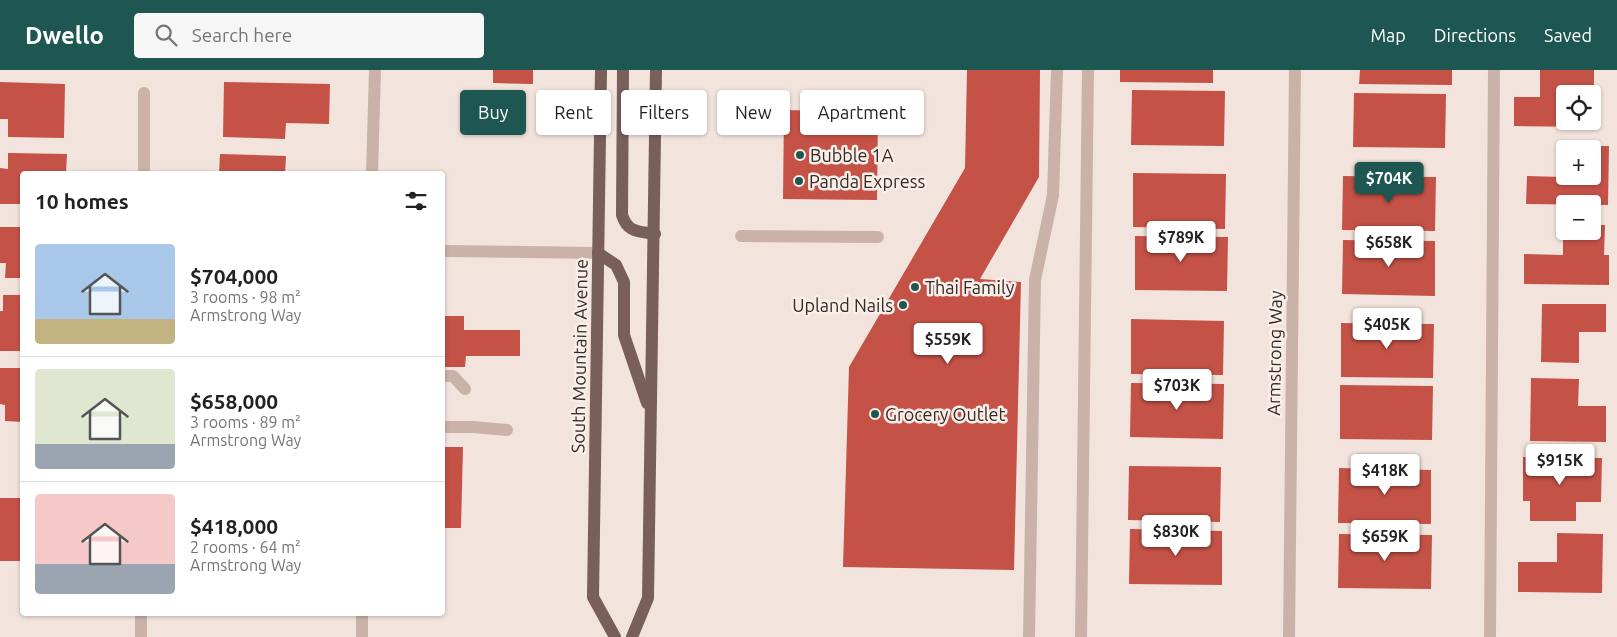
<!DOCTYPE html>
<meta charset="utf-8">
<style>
:root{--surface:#fff;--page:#f6f6f6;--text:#222;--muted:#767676;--line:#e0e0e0;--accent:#1e5752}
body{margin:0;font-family:Ubuntu,sans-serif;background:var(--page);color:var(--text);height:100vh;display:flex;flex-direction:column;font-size:19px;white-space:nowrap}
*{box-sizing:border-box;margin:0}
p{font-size:16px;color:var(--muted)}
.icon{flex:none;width:28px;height:28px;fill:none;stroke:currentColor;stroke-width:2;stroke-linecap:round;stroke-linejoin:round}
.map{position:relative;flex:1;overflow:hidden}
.panel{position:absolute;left:20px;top:101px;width:425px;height:445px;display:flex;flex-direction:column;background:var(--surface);border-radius:5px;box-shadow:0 1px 4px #0004}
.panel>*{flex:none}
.guide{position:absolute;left:460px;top:20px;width:475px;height:45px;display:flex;gap:10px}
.tools{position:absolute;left:1556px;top:15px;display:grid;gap:10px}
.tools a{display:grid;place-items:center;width:45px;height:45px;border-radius:5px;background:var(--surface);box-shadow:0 1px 4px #0004;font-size:25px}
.price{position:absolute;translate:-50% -42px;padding:0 11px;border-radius:5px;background:#fff;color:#222;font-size:16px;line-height:32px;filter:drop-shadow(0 1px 2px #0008)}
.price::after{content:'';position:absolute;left:50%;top:30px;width:15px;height:11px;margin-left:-8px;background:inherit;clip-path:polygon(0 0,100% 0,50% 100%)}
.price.current{background:var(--accent);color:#fff}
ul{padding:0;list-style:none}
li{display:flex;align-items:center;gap:15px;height:125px;padding:0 15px}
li+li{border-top:1px solid var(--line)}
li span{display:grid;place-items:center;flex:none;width:140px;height:100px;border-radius:5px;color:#555}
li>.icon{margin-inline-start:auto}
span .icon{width:60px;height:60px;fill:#fffc;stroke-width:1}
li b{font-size:21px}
h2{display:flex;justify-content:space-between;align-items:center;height:60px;padding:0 15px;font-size:21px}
.chip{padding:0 18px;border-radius:5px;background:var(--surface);box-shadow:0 1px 4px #0004;font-size:18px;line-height:45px}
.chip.current{background:var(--accent);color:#fff}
header{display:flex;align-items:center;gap:30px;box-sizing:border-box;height:70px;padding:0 25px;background:var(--accent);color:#fff}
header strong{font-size:24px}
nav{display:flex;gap:28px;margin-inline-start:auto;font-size:18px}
.search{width:350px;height:45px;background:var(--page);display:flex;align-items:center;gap:12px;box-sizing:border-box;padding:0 18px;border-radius:5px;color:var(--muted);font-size:19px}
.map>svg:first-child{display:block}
.building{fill:#c45247}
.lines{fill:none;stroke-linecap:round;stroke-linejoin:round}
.minor{stroke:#cab2a8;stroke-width:12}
.major{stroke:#785f59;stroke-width:12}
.poi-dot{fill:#1e5752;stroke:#f9efe8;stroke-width:2}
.labels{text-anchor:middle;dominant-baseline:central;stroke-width:5;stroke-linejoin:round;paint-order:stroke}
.poi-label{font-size:18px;fill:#362a28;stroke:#f9efe8;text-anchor:start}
.street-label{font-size:18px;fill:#362a28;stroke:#f9efe8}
</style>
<header>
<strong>Dwello</strong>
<div class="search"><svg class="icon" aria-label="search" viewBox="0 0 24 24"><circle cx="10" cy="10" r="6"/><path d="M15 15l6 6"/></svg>Search here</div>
<nav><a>Map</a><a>Directions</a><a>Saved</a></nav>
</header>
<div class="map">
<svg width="1617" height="567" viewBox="0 0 1617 567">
<rect width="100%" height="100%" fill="#f2e4dc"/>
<g class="building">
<polygon points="493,0 533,0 533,14 493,13"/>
<polygon points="967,0 1040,0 1039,107 980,209 1021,212 1014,500 843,497 849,297 965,98"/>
<polygon points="1120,0 1213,0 1213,13 1120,12"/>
<polygon points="1360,0 1452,0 1452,15 1359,14"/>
<polygon points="1540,0 1594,0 1594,24 1565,24 1565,51 1594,51 1593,57 1514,56 1514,27 1540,27"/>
<polygon points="0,12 65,14 64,68 8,67 8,49 0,49"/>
<polygon points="224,12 330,14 329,54 286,53 285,69 223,67"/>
<polygon points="1132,20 1225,21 1224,76 1131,75"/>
<polygon points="1354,23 1446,24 1445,78 1353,77"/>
<polygon points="784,40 878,42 877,130 783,129"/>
<polygon points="1564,76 1609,76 1608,135 1526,134 1527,106 1563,107 1563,101 1565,101 1565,106 1592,106 1592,79 1564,79"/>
<polygon points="8,83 67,84 66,104 22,104 22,134 0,134 0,98 8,99"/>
<polygon points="220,84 286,86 285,104 219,104"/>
<polygon points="1133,103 1226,104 1225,159 1133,157"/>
<polygon points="1343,106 1436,107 1435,161 1342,160"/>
<polygon points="1592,155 1605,155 1604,185 1609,185 1609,215 1524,214 1524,184 1563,185 1563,161 1592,161"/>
<polygon points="0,157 22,157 22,208 5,208 6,193 0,193"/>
<polygon points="1135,166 1228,167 1227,221 1135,220"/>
<polygon points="1343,170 1435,171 1435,226 1342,224"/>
<polygon points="3,225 22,225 22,281 0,281 0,241 3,241"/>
<polygon points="1542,234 1606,234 1606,262 1579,262 1579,293 1541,292"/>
<polygon points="442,246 464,246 464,260 520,260 520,286 466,286 465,297 442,297"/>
<polygon points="1131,249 1224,251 1223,305 1131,304"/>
<polygon points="1341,253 1434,254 1433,308 1341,307"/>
<polygon points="0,298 22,298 22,352 5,351 5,335 0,334"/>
<polygon points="1531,308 1579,309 1578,336 1606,336 1606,372 1530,371"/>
<polygon points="1131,313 1224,314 1223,369 1130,367"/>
<polygon points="1340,315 1433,316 1432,370 1340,369"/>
<polygon points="442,377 463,377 461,458 442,458"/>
<polygon points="1523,387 1602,388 1601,432 1576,432 1576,451 1530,451 1530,431 1523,431"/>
<polygon points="1129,396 1221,397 1220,452 1128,450"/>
<polygon points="1339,398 1431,400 1431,454 1338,453"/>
<rect x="0" y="428" width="22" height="63"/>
<polygon points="1130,459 1222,461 1222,515 1129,514"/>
<polygon points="1557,463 1603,464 1602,523 1518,522 1518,492 1557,492"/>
<polygon points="1339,464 1432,465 1431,519 1338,518"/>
</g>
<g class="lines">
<g class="minor">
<polyline points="144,104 144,23"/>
<polyline points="372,104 375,0"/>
<polyline points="741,166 878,167"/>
<polyline points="442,181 598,183"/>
<polyline points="442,306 453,306 465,319"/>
<polyline points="442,357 473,357 507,360"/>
<polyline points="141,567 141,544"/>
<polyline points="362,567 362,544"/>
<polyline points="1029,567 1035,210 1053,125 1057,0"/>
<polyline points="1081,567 1088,0"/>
<polyline points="1289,567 1295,0"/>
<polyline points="1490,567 1494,0"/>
</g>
<g class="major">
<polyline points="601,0 593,527 615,567"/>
<path d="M623 0 622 145C628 163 638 161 655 164"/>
<polyline points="598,183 616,195 624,212 624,265 647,333"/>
<polyline points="632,567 648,528 656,0"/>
</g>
</g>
<g class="poi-dot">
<circle cx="800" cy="85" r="5"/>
<circle cx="799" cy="111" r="5"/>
<circle cx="915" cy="217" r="5"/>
<circle cx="903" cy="235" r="5"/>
<circle cx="875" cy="344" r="5"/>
</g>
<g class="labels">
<g class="poi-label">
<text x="810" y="85">Bubble 1A</text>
<text x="809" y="111">Panda Express</text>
<text x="925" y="217">Thai Family</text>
<text x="893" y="235" text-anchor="end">Upland Nails</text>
<text x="885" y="344">Grocery Outlet</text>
</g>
<g class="street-label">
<text transform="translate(1274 283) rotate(-89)">Armstrong Way</text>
<text transform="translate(579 286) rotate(-89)">South Mountain Avenue</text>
</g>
</g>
</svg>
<div class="tools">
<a><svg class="icon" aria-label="locate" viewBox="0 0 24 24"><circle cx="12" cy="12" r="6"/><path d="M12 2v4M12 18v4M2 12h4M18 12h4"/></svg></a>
<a>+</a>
<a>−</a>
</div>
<b class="price current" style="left:1389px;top:134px">$704K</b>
<b class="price" style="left:1181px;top:193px">$789K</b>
<b class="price" style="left:1389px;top:198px">$658K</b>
<b class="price" style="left:1387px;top:280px">$405K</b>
<b class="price" style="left:948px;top:295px">$559K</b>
<b class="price" style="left:1177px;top:341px">$703K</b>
<b class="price" style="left:1560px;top:416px">$915K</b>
<b class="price" style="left:1385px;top:426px">$418K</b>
<b class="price" style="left:1176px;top:487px">$830K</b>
<b class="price" style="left:1385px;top:492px">$659K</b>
<div class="guide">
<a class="chip current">Buy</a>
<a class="chip">Rent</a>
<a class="chip">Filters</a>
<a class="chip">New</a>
<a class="chip">Apartment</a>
</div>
<section class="panel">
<h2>10 homes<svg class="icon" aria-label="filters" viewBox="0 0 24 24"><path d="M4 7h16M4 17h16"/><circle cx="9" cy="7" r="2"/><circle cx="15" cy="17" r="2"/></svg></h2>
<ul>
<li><span style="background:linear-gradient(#a9c7e8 75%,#c2b280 0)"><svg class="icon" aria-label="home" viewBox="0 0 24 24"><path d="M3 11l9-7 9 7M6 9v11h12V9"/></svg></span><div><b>$704,000</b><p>3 rooms · 98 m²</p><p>Armstrong Way</p></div></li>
<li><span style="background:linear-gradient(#dfe7d0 75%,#9aa5b1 0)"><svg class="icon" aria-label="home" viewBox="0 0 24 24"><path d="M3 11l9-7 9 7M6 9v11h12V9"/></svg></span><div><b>$658,000</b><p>3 rooms · 89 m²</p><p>Armstrong Way</p></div></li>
<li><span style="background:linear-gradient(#f6c9c9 70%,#9aa5b1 0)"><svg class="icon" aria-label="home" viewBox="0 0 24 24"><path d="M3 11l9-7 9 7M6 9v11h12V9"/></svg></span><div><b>$418,000</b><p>2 rooms · 64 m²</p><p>Armstrong Way</p></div></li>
</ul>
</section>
</div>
